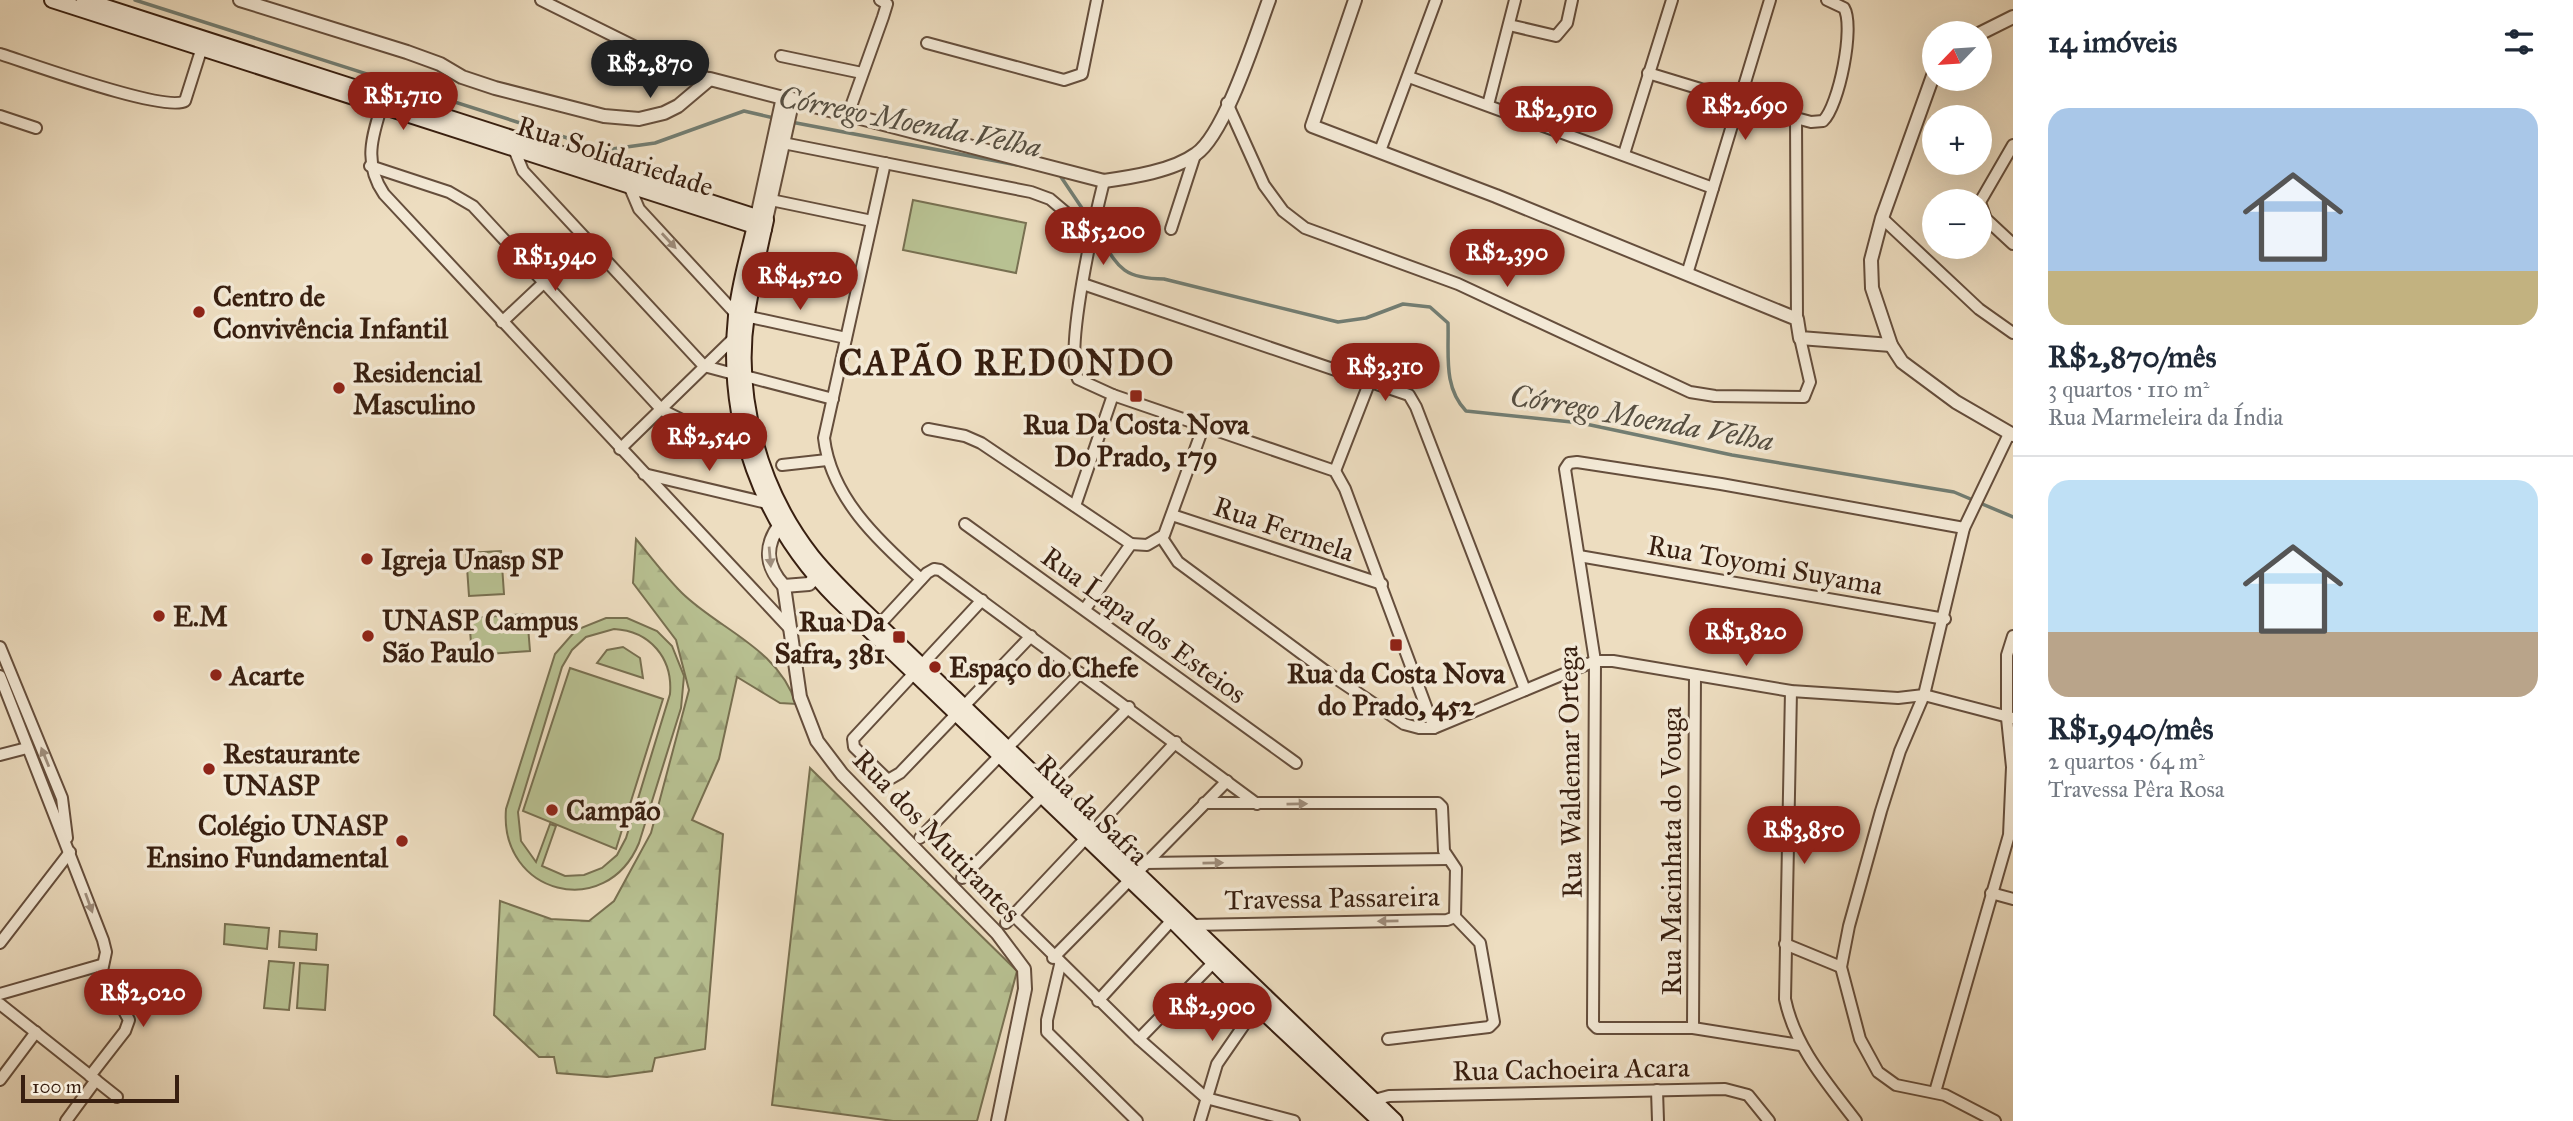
<!DOCTYPE html>
<html lang="pt">
<meta charset="utf-8">
<style>
:root{--surface:#fff;--page:#f6f6f7;--text:#1f2937;--muted:#747a83;--line:#e0e1e3;--accent:#8f2418}
body{margin:0;font-family:"IM FELL Great Primer",serif;background:var(--page);color:var(--text);height:100vh;display:flex;flex-direction:column;font-size:26px;white-space:nowrap}
*{box-sizing:border-box;margin:0}
p{font-size:23px;color:var(--muted)}
.icon{flex:none;width:38px;height:38px;fill:none;stroke:currentColor;stroke-width:2;stroke-linecap:round;stroke-linejoin:round}
.map{position:relative;flex:1;overflow:hidden}
.drawer{display:flex;flex-direction:column;background:var(--surface);width:560px}
.drawer>*{flex:none}
.needle{width:46px;rotate:245deg}
.fabs{position:absolute;left:1922px;top:21px;display:grid;gap:14px}
.fabs a{display:grid;place-items:center;width:70px;height:70px;border-radius:50%;background:var(--surface);box-shadow:0 7px 28px #0002;font-size:35px}
.scale{position:absolute;left:21px;bottom:18px;width:158px;box-sizing:border-box;padding-left:7px;border:4px solid #381f10;border-top:0;font-size:19px;line-height:24px;white-space:nowrap;color:#381f10;-webkit-text-stroke:5px #f3e9d6;paint-order:stroke}
.price{position:absolute;translate:-50% -60px;padding:0 16px;border-radius:24px;background:var(--accent);color:#fff;font-size:23px;line-height:46px;filter:drop-shadow(0 2px 4px #0008)}
.price::after{content:'';position:absolute;left:50%;top:42px;width:21px;height:16px;margin-left:-10px;background:inherit;clip-path:polygon(0 0,100% 0,50% 100%)}
.price.active{background:#222;color:#fff}
ul{padding:0;list-style:none}
li{display:grid;align-content:center;gap:14px;height:371px;padding:0 35px}
li+li{border-top:2px solid var(--line)}
li span{display:grid;place-items:center;height:217px;border-radius:21px;color:#555}
li>.icon{margin-inline-start:auto}
span .icon{width:126px;height:126px;fill:#fffc;stroke-width:1}
li b{font-size:30px}
h2{display:flex;justify-content:space-between;align-items:center;height:84px;padding:0 35px;font-size:30px}
main{display:flex;flex:1;min-height:0}
.map>svg:first-child{display:block}
.forest{fill:url(#forest-firs);stroke:#787051;stroke-width:2}
.park{fill:#b8c192;stroke:#787051;stroke-width:2;fill-rule:evenodd}
.lines{fill:none;stroke-linecap:round;stroke-linejoin:round}
.stream{stroke:#727d72;stroke-width:3.5}
.minor-casing{stroke:#654e3c;stroke-width:14}
.tertiary-casing{stroke:#654e3c;stroke-width:16}
.secondary-casing{stroke:#381f10;stroke-width:18}
.minor{stroke:#f3e9d6;stroke-width:10}
.tertiary{stroke:#f3e9d6;stroke-width:12}
.secondary{stroke:#f3e9d6;stroke-width:14}
.oneway{fill:#9f8e7d}
.poi-dot{fill:#8f2418;stroke:#f3e9d6;stroke-width:2.5}
.labels{text-anchor:middle;dominant-baseline:central;stroke-width:7;stroke-linejoin:round;paint-order:stroke}
.street-label{font-size:28px;fill:#381f10;stroke:#f3e9d6}
.poi-label{font-size:28px;font-weight:bold;fill:#381f10;stroke:#f3e9d6;text-anchor:start}
.water-label{font-size:30px;font-style:italic;fill:#554e41;stroke:#f3e9d6}
.district-label{font-size:35px;font-weight:bold;letter-spacing:2px;fill:#381f10;stroke:#f3e9d6}
</style>
<main>
<div class="map">
<svg width="2013" height="1121" viewBox="0 0 2013 1121">
<defs>
<pattern id="forest-firs" width="22" height="20" patternUnits="userSpaceOnUse" patternTransform="scale(1.75)"><rect width="22" height="20" fill="#b8c192"/><path d="M5 1l3.5 6h-7zM16 11l3.5 6h-7z" fill="#9fa57d"/></pattern>
</defs>
<rect width="100%" height="100%" fill="#edddc0"/>
<filter id="stains"><feTurbulence type="fractalNoise" baseFrequency=".00286" numOctaves="4"/><feColorMatrix values="0 0 0 0 .2 0 0 0 0 .09 0 0 0 0 .02 0 0 0 .5 -.17"/></filter>
<radialGradient id="worn" r=".72"><stop offset=".6" stop-color="#630" stop-opacity="0"/><stop offset="1" stop-color="#630" stop-opacity=".3"/></radialGradient>
<g class="forest">
<path d="M636 539C651 557 665 576 682 593 720 630 778 648 796 704L780 703 737 677 719 759 692 820 723 834 705 1049 655 1058 652 1071 607 1077 557 1073 554 1057H539L494 1015 500 901 551 919 589 921 614 901 651 833 689 690 676 640 633 583Z"/>
<polygon points="810,768 1017,971 977,1121 893,1121 772,1105"/>
</g>
<g class="park">
<polygon points="913,200 1026,223 1016,273 903,250"/>
<polygon points="501,551 504,594 469,596 466,553"/>
<polygon points="527,614 530,651 472,655 469,618"/>
<path d="M606 618H627L657 631 672 646 684 676 681 708 639 843C606 922 499 894 506 809L555 654 576 630ZM614 629C650 631 673 658 670 694L626 838 617 855 602 868 584 875 565 876 542 866 556 826 550 824 536 862 521 841 518 812 562 667 572 650 586 637Z"/>
<polygon points="623,647 640,658 643,678 597,663 607,650"/>
<polygon points="570,668 663,699 616,849 523,811"/>
<polygon points="225,924 269,928 267,949 224,944"/>
<polygon points="280,931 317,934 316,950 279,947"/>
<polygon points="269,961 294,963 289,1010 264,1008"/>
<polygon points="300,963 328,965 325,1010 297,1008"/>
</g>
<g class="lines">
<g class="stream">
<polyline points="135,0 605,150 655,143 744,111 774,118"/>
<polyline points="791,122 1028,167"/>
<polyline points="1059,174 1092,223"/>
<path d="M1096 230C1117 264 1119 279 1164 279L1338 322 1366 318 1403 304 1430 307 1448 323C1449 355 1443 387 1466 411L1581 423 1732 455 1954 492 2013 517"/>
</g>
<g class="minor-casing">
<g id="minor">
<polyline points="541,0 652,55 710,79"/>
<polyline points="1509,25 1556,36 1567,23 1572,0"/>
<polyline points="927,43 1064,80 1082,74 1097,0"/>
<path d="M0 54C29 63 165 113 185 101L204 41"/>
<polyline points="781,56 862,73"/>
<path d="M1648 73 1796 118 1811 122 1823 121C1839 106 1855 26 1844 8L1827 0"/>
<polyline points="1409,77 1713,188"/>
<path d="M384 99C373 133 362 162 384 194L791 630"/>
<polyline points="1227,103 1264,185 1283,211 1305,228 1458,284 1690,392 1715,396 1804,397 1810,382 1800,338"/>
<polyline points="1488,105 1515,0"/>
<polyline points="849,112 883,17 887,4 880,0"/>
<polyline points="0,116 36,128"/>
<polyline points="1796,118 1797,319"/>
<polyline points="783,143 1031,192 1050,199 1076,221"/>
<polyline points="2013,145 1980,202 1986,219 2013,244"/>
<polyline points="514,149 523,171 704,366 734,374"/>
<polyline points="1380,151 1436,0"/>
<polyline points="1624,154 1672,0"/>
<path d="M885 163 824 438C831 497 878 541 921 579"/>
<polyline points="370,166 449,192 473,206 662,410 694,426 743,435"/>
<path d="M1104 181C1095 217 1064 349 1078 379L1113 395 1335 471 1345 489 1434 728"/>
<polyline points="628,183 639,209 736,314 846,338"/>
<polyline points="771,200 872,221"/>
<polyline points="1882,218 1979,309 2013,333"/>
<polyline points="1171,229 1195,155"/>
<polyline points="758,258 859,279"/>
<polyline points="1687,274 1770,0"/>
<polyline points="1083,284 1409,395 1416,407 1525,690"/>
<polyline points="502,322 587,242"/>
<polyline points="745,376 833,399"/>
<polyline points="928,429 965,436 981,443 1131,544"/>
<polyline points="620,449 735,337"/>
<polyline points="782,465 827,460"/>
<polyline points="1335,471 1370,381"/>
<polyline points="644,474 767,503"/>
<polyline points="1075,506 1113,395"/>
<polyline points="1172,515 1382,584"/>
<polyline points="965,524 1296,763"/>
<polyline points="1162,538 1178,562 1328,673 1404,724 1419,728 1434,728 1595,661 1613,661 1791,691 1898,698 1924,695"/>
<polyline points="1579,556 1945,619"/>
<polyline points="982,600 853,739 854,747 888,780 900,773 1031,636"/>
<polyline points="1085,609 1131,544 1147,545 1164,535 1204,425"/>
<polyline points="879,625 927,573 934,569 940,570 1257,804"/>
<polyline points="0,647 62,798 67,838"/>
<polyline points="0,676 103,940 106,952 102,971 129,1020 125,1031 90,1076"/>
<path d="M1791 691 1785 999C1795 1047 1827 1083 1856 1121"/>
<polyline points="1924,695 2012,718"/>
<polyline points="0,755 27,748"/>
<polyline points="1204,803 1438,803 1442,807 1444,851 1456,869 1455,917"/>
<polyline points="1093,831 1176,742"/>
<polyline points="920,838 1080,673"/>
<polyline points="1145,863 1448,859"/>
<polyline points="962,878 1129,707"/>
<polyline points="1991,893 2013,899"/>
<polyline points="1013,915 1139,1039 1206,1098 1294,1121"/>
<polyline points="1006,923 1086,838"/>
<polyline points="1191,925 1447,920 1455,917"/>
<polyline points="0,943 70,852"/>
<polyline points="1785,944 1841,967"/>
<polyline points="1053,958 1227,781"/>
<polyline points="1060,965 1047,1020 1047,1032 1137,1121"/>
<polyline points="0,994 101,965"/>
<polyline points="1098,1001 1172,920"/>
<polyline points="0,1004 117,1097"/>
<polyline points="1693,1028 1695,675"/>
<polyline points="1139,1039 1214,962"/>
<polyline points="1388,1039 1489,1027 1494,1022 1480,943 1455,917"/>
<polyline points="1800,1045 1693,1028 1597,1028 1593,1024 1595,661 1565,469 1569,463 1577,462 1721,484 1964,528"/>
<polyline points="0,1080 36,1032"/>
<polyline points="1657,1090 1658,1121"/>
<polyline points="1935,1092 2009,835 2012,767 2007,718 2007,655 2013,636"/>
<polyline points="1367,1102 1389,1096 1725,1089 1748,1095 1769,1121"/>
<polyline points="66,1121 96,1080"/>
<polyline points="1200,1121 1217,1064 1257,1006"/>
<polyline points="1995,1121 1945,1095 1896,1085 1878,1072 1860,1039 1841,967 1849,926 1881,811 1900,751 1924,695 1964,528 2009,434"/>
</g>
</g>
<g class="tertiary-casing">
<g id="tertiary">
<path d="M240 0 407 52 440 64 462 77 495 88 604 116 639 119 664 113 678 106 710 79 1104 181C1132 177 1173 171 1196 154 1225 134 1256 35 1269 0"/>
<polyline points="1355,0 1312,126 1496,196 1797,319 1800,338 1891,345"/>
<polyline points="1979,34 2013,17"/>
<polyline points="1934,73 1882,218 1871,260 1872,288 1891,345 1902,362 1956,402 2013,435"/>
<polyline points="757,217 783,97"/>
<polyline points="766,220 793,99"/>
<path d="M779 526C764 547 766 567 784 586L809 584 822 571"/>
<polyline points="784,586 800,697 817,741 842,774 997,933 1024,969 1025,989 998,1121"/>
</g>
</g>
<g class="secondary-casing">
<g id="secondary">
<polyline points="52,0 764,229"/>
<path d="M84 0 766 220C759 251 752 282 747 314 734 397 760 490 812 556 832 581 856 603 879 625L1395 1121"/>
<path d="M757 217C750 249 739 283 736 316 725 423 761 523 837 599L1172 920 1257 1006 1380 1121"/>
</g>
</g>
<use href="#minor" class="minor"/>
<use href="#tertiary" class="tertiary"/>
<use href="#secondary" class="secondary"/>
</g>
<defs><path id="oneway-solid" d="M-6-.8H1V-3.2L6.5 0L1 3.2V.8H-6Z" transform="scale(1.75)"/></defs>
<g class="oneway">
<use href="#oneway-solid" transform="translate(669 241) rotate(47)"/>
<use href="#oneway-solid" transform="translate(770 557) rotate(85)"/>
<use href="#oneway-solid" transform="translate(45 757) rotate(-112)"/>
<use href="#oneway-solid" transform="translate(1297 804) rotate(-1)"/>
<use href="#oneway-solid" transform="translate(1213 863) rotate(-1)"/>
<use href="#oneway-solid" transform="translate(89 903) rotate(70)"/>
<use href="#oneway-solid" transform="translate(1388 921) rotate(179)"/>
</g>
<g class="poi-dot">
<circle cx="199" cy="312" r="7"/>
<circle cx="339" cy="388" r="7"/>
<rect x="1129" y="389" width="14" height="14" rx="3.5"/>
<circle cx="367" cy="559" r="7"/>
<circle cx="159" cy="616" r="7"/>
<circle cx="368" cy="636" r="7"/>
<rect x="892" y="630" width="14" height="14" rx="3.5"/>
<rect x="1389" y="638" width="14" height="14" rx="3.5"/>
<circle cx="935" cy="667" r="7"/>
<circle cx="216" cy="675" r="7"/>
<circle cx="209" cy="769" r="7"/>
<circle cx="552" cy="810" r="7"/>
<circle cx="402" cy="841" r="7"/>
</g>
<g class="labels">
<g class="street-label">
<text transform="translate(615 156) rotate(18)">Rua Solidariedade</text>
<text transform="translate(1284 529) rotate(19)">Rua Fermela</text>
<text transform="translate(1765 565) rotate(10)">Rua Toyomi Suyama</text>
<text transform="translate(1144 625) rotate(36)">Rua Lapa dos Esteios</text>
<text transform="translate(1570 772) rotate(-91)">Rua Waldemar Ortega</text>
<text transform="translate(1092 810) rotate(44)">Rua da Safra</text>
<text transform="translate(937 836) rotate(46)">Rua dos Mutirantes</text>
<text transform="translate(1671 851) rotate(-90)">Rua Macinhata do Vouga</text>
<text transform="translate(1332 898) rotate(-1)">Travessa Passareira</text>
<text transform="translate(1571 1069) rotate(-1)">Rua Cachoeira Acara</text>
</g>
<g class="poi-label">
<text x="213" y="296">Centro de<tspan x="213" dy="32">Convivência Infantil</tspan></text>
<text x="353" y="372">Residencial<tspan x="353" dy="32">Masculino</tspan></text>
<text x="1136" y="424" text-anchor="middle">Rua Da Costa Nova<tspan x="1136" dy="32">Do Prado, 179</tspan></text>
<text x="381" y="559">Igreja Unasp SP</text>
<text x="173" y="616">E.M</text>
<text x="382" y="620">UNASP Campus<tspan x="382" dy="32">São Paulo</tspan></text>
<text x="885" y="621" text-anchor="end">Rua Da<tspan x="885" dy="32">Safra, 381</tspan></text>
<text x="949" y="667">Espaço do Chefe</text>
<text x="1396" y="673" text-anchor="middle">Rua da Costa Nova<tspan x="1396" dy="32">do Prado, 452</tspan></text>
<text x="230" y="675">Acarte</text>
<text x="223" y="753">Restaurante<tspan x="223" dy="32">UNASP</tspan></text>
<text x="566" y="810">Campão</text>
<text x="388" y="825" text-anchor="end">Colégio UNASP<tspan x="388" dy="32">Ensino Fundamental</tspan></text>
</g>
<g class="water-label">
<text transform="translate(910 122) rotate(11)">Córrego Moenda Velha</text>
<text transform="translate(1642 418) rotate(10)">Córrego Moenda Velha</text>
</g>
<g class="district-label">
<text x="1007" y="363">CAPÃO REDONDO</text>
</g>
</g>
<rect width="100%" height="100%" filter="url(#stains)"/>
<rect width="100%" height="100%" fill="url(#worn)"/>
</svg>
<div class="fabs">
<a><svg class="needle" viewBox="-14 -14 28 28"><path d="M0-13l5 13h-10z" fill="#e53935"/><path d="M0 13l5-13h-10z" fill="#747a83"/></svg></a>
<a>+</a>
<a>−</a>
</div>
<div class="scale">100 m</div>
<b class="price active" style="left:650px;top:100px">R$2,870</b>
<b class="price" style="left:403px;top:132px">R$1,710</b>
<b class="price" style="left:1745px;top:142px">R$2,690</b>
<b class="price" style="left:1556px;top:146px">R$2,910</b>
<b class="price" style="left:1103px;top:267px">R$5,200</b>
<b class="price" style="left:1507px;top:289px">R$2,390</b>
<b class="price" style="left:555px;top:293px">R$1,940</b>
<b class="price" style="left:800px;top:312px">R$4,520</b>
<b class="price" style="left:1385px;top:403px">R$3,310</b>
<b class="price" style="left:709px;top:473px">R$2,540</b>
<b class="price" style="left:1746px;top:668px">R$1,820</b>
<b class="price" style="left:1804px;top:866px">R$3,850</b>
<b class="price" style="left:143px;top:1029px">R$2,020</b>
<b class="price" style="left:1212px;top:1043px">R$2,900</b>
</div>
<section class="drawer">
<h2>14 imóveis<svg class="icon" aria-label="filters" viewBox="0 0 24 24"><path d="M4 7h16M4 17h16"/><circle cx="9" cy="7" r="2"/><circle cx="15" cy="17" r="2"/></svg></h2>
<ul>
<li><span style="background:linear-gradient(#a9c7e8 75%,#c2b280 0)"><svg class="icon" aria-label="home" viewBox="0 0 24 24"><path d="M3 11l9-7 9 7M6 9v11h12V9"/></svg></span><div><b>R$2,870/mês</b><p>3 quartos · 110 m²</p><p>Rua Marmeleira da Índia</p></div></li>
<li><span style="background:linear-gradient(#bfe0f5 70%,#b9a48a 0)"><svg class="icon" aria-label="home" viewBox="0 0 24 24"><path d="M3 11l9-7 9 7M6 9v11h12V9"/></svg></span><div><b>R$1,940/mês</b><p>2 quartos · 64 m²</p><p>Travessa Pêra Rosa</p></div></li>
</ul>
</section>
</main>
